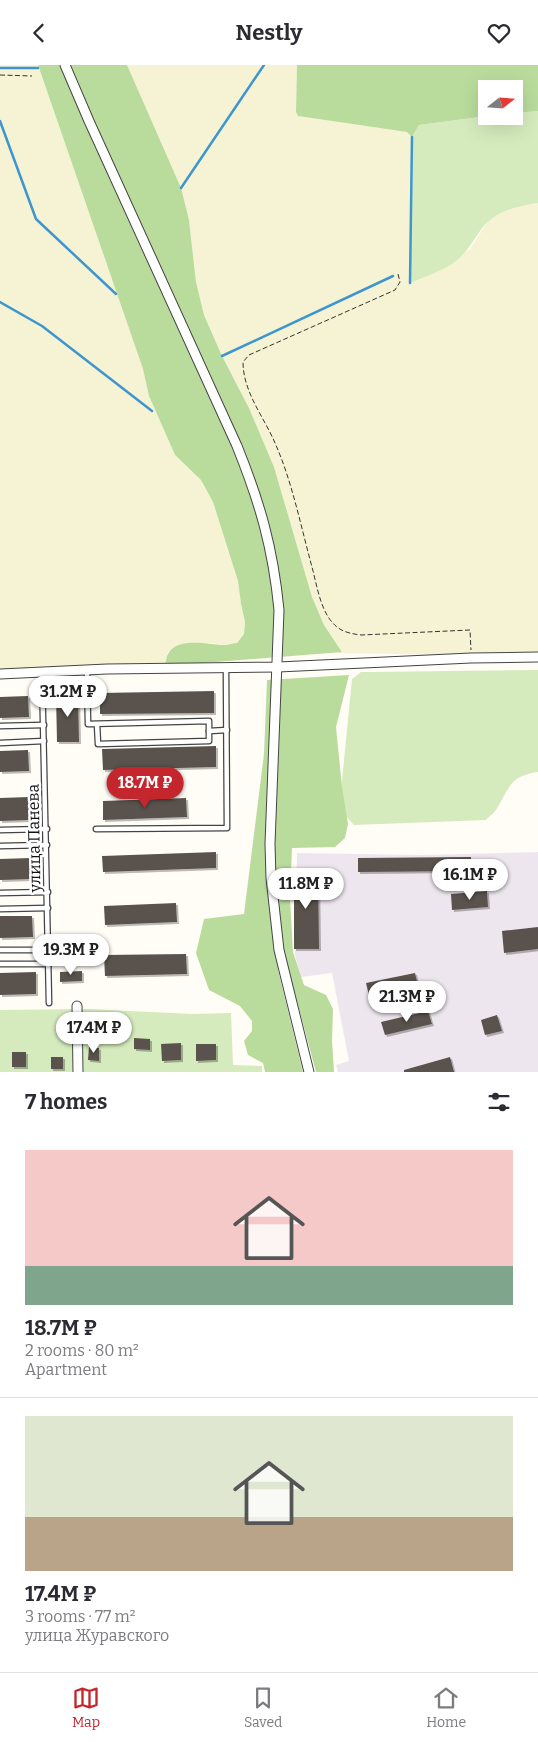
<!DOCTYPE html>
<meta charset="utf-8">
<style>
:root{--surface:#fff;--page:#f2f2f3;--text:#2b2b33;--muted:#7c7c81;--line:#e1e1e2;--accent:#c4262e}
body{margin:0;font-family:Bitter,serif;background:var(--page);color:var(--text);height:100vh;display:flex;flex-direction:column;font-size:19px;white-space:nowrap}
*{box-sizing:border-box;margin:0}
p{font-size:16px;color:var(--muted)}
.icon{flex:none;width:28px;height:28px;fill:none;stroke:currentColor;stroke-width:2;stroke-linecap:round;stroke-linejoin:round}
.map{position:relative;height:1007px;overflow:hidden}
.side{display:flex;flex-direction:column;background:var(--surface);flex:1}
.side>*{flex:none}
.needle{width:32px;rotate:73deg}
.tools{position:absolute;left:478px;top:15px;display:grid;gap:10px}
.tools a{display:grid;place-items:center;width:45px;height:45px;border-radius:0px;background:var(--surface);box-shadow:0 5px 20px #0002;font-size:25px}
.price{position:absolute;translate:-50% -42px;padding:0 11px;border-radius:18px;background:#fff;color:#222;font-size:16px;line-height:32px;filter:drop-shadow(0 1px 2px #0008)}
.price::after{content:'';position:absolute;left:50%;top:30px;width:15px;height:11px;margin-left:-8px;background:inherit;clip-path:polygon(0 0,100% 0,50% 100%)}
.price.current{background:var(--accent);color:#fff}
ul{padding:0;list-style:none}
li{display:grid;align-content:center;gap:10px;height:265px;padding:0 25px}
li+li{border-top:1px solid var(--line)}
li span{display:grid;place-items:center;height:155px;border-radius:0px;color:#555}
li>.icon{margin-inline-start:auto}
span .icon{width:90px;height:90px;fill:#fffc;stroke-width:1}
li b{font-size:21px}
h2{display:flex;justify-content:space-between;align-items:center;height:60px;padding:0 25px;font-size:21px}
header{display:flex;justify-content:space-between;align-items:center;height:65px;padding:0 25px;background:var(--surface);font-size:22px;font-weight:700}
.menu{display:flex;justify-content:space-around;align-items:center;height:70px;border-top:1px solid var(--line);background:var(--surface);font-size:14px;color:var(--muted)}
.menu a{display:grid;justify-items:center;gap:2px}
.menu .current{color:var(--accent)}
.map>svg:first-child{display:block}
.industrial{fill:#eee6ef}
.farmland{fill:#f6f3d4}
.green{fill:#d5ebbd}
.forest{fill:#b9dc9c}
.lines{fill:none;stroke-linecap:round;stroke-linejoin:round}
.stream{stroke:#3f96cf;stroke-width:2.5}
.building{fill:#5a524d;filter:url(#shadow)}
.service-casing{stroke:#444;stroke-width:7}
.minor-casing{stroke:#444;stroke-width:11}
.path{stroke:#333;stroke-width:1;stroke-dasharray:5 2.5;stroke-linecap:butt}
.service{stroke:#fff;stroke-width:4.5}
.minor{stroke:#fff;stroke-width:9}
.labels{text-anchor:middle;dominant-baseline:central;stroke-width:5;stroke-linejoin:round;paint-order:stroke}
.street-label{font-size:16px;fill:#111;stroke:#fff}
</style>
<header><svg class="icon" aria-label="back" viewBox="0 0 24 24"><path d="M15 5l-7 7 7 7"/></svg>Nestly<svg class="icon" aria-label="heart" viewBox="0 0 24 24"><path d="M12 20l-8-8c-3-5 5-10 8-4 3-6 11-1 8 4z"/></svg></header>
<div class="map">
<svg width="538" height="1007" viewBox="0 0 538 1007">
<defs>
<filter id="shadow"><feDropShadow dx="2" dy="2" stdDeviation="0" flood-color="#0004"/></filter>
</defs>
<rect width="100%" height="100%" fill="#fffdf5"/>
<polygon class="industrial" points="538,787 538,1007 338,1007 336,1000 349,996 332,908 301,912 295,890 297,788 423,790"/>
<g class="farmland">
<polygon points="0,0 38,0 143,304 149,331 175,390 201,415 213,437 238,516 241,539 245,557 244,569 237,578 225,580 210,578 168,587 165,601 0,606"/>
<polygon points="127,0 297,0 296,47 298,51 408,67 412,72 410,218 470,184 488,156 500,148 520,141 538,138 538,589 471,590 331,588 342,586 324,560 312,532 274,402 249,343 222,291 204,250 196,217 189,155"/>
</g>
<g class="green">
<path d="M538 46V138C513 142 492 147 478 169 471 179 466 188 456 196 445 205 424 212 410 218L412 72 419 60 487 51H514V48Z"/>
<path d="M538 605V707C510 711 510 722 497 743 495 748 489 751 486 755L354 760 344 749 340 736 352 614 361 607H370Z"/>
<polygon points="87,944 193,949 231,948 233,1000 262,1001 262,1007 0,1007 0,945"/>
</g>
<g class="forest">
<path d="M38 0H127L181 123 189 155 196 217 204 250 222 291 249 343 274 402 312 532 324 560 342 587 165 601C166 597 166 592 168 589 177 571 210 580 225 580 229 580 233 578 237 578L244 569 245 557 241 539 238 516 213 437 201 415 175 390 149 331 143 304Z"/>
<polygon points="297,0 538,0 538,46 514,48 514,24 486,24 487,51 419,60 412,72 407,67 298,51 296,47"/>
<polygon points="349,610 336,662 342,722 348,759 345,773 335,782 292,783 290,834 293,887 304,920 326,930 333,944 332,975 334,1007 316,1007 286,895 279,895 278,905 303,1007 265,1007 263,998 248,990 244,976 252,966 252,956 240,941 209,925 196,888 204,854 244,849 264,689 267,615"/>
</g>
<g class="lines">
<g class="stream">
<polyline points="0,3 38,3"/>
<polyline points="0,56 36,154 116,229"/>
<polyline points="181,123 264,0"/>
<polyline points="410,218 412,72"/>
<polyline points="0,237 42,261 152,346"/>
<polyline points="222,291 393,211"/>
</g>
</g>
<g class="building">
<polygon points="214,626 214,648 100,649 100,628"/>
<polygon points="78,629 79,677 57,677 56,630"/>
<polygon points="28,631 29,652 0,653 0,632"/>
<polygon points="216,681 216,702 103,705 102,684"/>
<polygon points="28,685 29,706 0,707 0,686"/>
<polygon points="29,732 30,755 0,756 0,733"/>
<polygon points="186,733 187,752 103,755 103,736"/>
<polygon points="216,787 216,803 103,807 102,791"/>
<polygon points="471,792 471,806 358,807 358,793"/>
<polygon points="31,793 32,814 0,815 0,794"/>
<polygon points="294,805 318,805 319,884 294,884"/>
<polygon points="487,826 488,842 452,845 451,829"/>
<polygon points="176,838 177,857 105,860 104,841"/>
<polygon points="0,851 32,851 33,872 0,873"/>
<polygon points="538,862 538,884 504,888 502,866"/>
<polygon points="186,889 187,909 105,911 104,890"/>
<polygon points="82,906 82,916 60,917 60,907"/>
<polygon points="36,907 36,929 0,930 0,908"/>
<polygon points="415,908 419,925 370,935 366,918"/>
<polygon points="428,946 432,959 385,970 381,957"/>
<polygon points="497,950 502,966 485,970 481,955"/>
<polygon points="134,973 150,974 150,985 134,984"/>
<polygon points="181,978 181,995 162,996 161,979"/>
<polygon points="196,979 216,979 216,995 196,996"/>
<polygon points="89,982 99,983 99,996 88,995"/>
<rect x="12" y="987" width="14" height="15"/>
<rect x="51" y="992" width="12" height="12"/>
<polygon points="450,992 454,1007 404,1007 404,1005"/>
</g>
<g class="lines">
<g class="service-casing">
<g id="service">
<polyline points="87,605 88,659 209,656 209,676 98,679 97,659"/>
<polyline points="42,607 49,938"/>
<polyline points="0,661 44,660"/>
<polyline points="209,666 227,665"/>
<polyline points="0,678 44,676"/>
<polyline points="96,764 227,763 226,602"/>
<polyline points="0,765 47,764"/>
<polyline points="0,781 47,780"/>
<polyline points="0,828 48,827"/>
<polyline points="0,844 48,843"/>
<polyline points="0,885 48,885"/>
<polyline points="0,899 49,899"/>
</g>
</g>
<g class="minor-casing">
<g id="minor">
<path d="M65 0 89 56 237 381C260 438 273 483 279 545L270 779 271 813 279 885 309 1007"/>
<polyline points="0,609 107,604 278,602 471,593 538,592"/>
<polyline points="77,941 78,1007"/>
</g>
</g>
<g class="path">
<polyline points="0,10 32,11"/>
<path d="M398 209 400 217 395 225 249 290 243 297C243 327 264 352 275 378 292 416 301 462 312 502 316 517 319 536 327 550 336 565 345 568 361 570L470 565 471 585"/>
</g>
<use href="#service" class="service"/>
<use href="#minor" class="minor"/>
</g>
<g class="labels">
<g class="street-label">
<text transform="translate(34 773) rotate(-91)">улица Панева</text>
</g>
</g>
</svg>
<div class="tools">
<a><svg class="needle" viewBox="-14 -14 28 28"><path d="M0-13l5 13h-10z" fill="#e53935"/><path d="M0 13l5-13h-10z" fill="#7c7c81"/></svg></a>
</div>
<b class="price" style="left:68px;top:653px">31.2M ₽</b>
<b class="price current" style="left:145px;top:744px">18.7M ₽</b>
<b class="price" style="left:470px;top:836px">16.1M ₽</b>
<b class="price" style="left:306px;top:845px">11.8M ₽</b>
<b class="price" style="left:71px;top:911px">19.3M ₽</b>
<b class="price" style="left:407px;top:958px">21.3M ₽</b>
<b class="price" style="left:94px;top:989px">17.4M ₽</b>
</div>
<section class="side">
<h2>7 homes<svg class="icon" aria-label="filters" viewBox="0 0 24 24"><path d="M4 7h16M4 17h16"/><circle cx="9" cy="7" r="2"/><circle cx="15" cy="17" r="2"/></svg></h2>
<ul>
<li><span style="background:linear-gradient(#f6c9c9 75%,#7fa58c 0)"><svg class="icon" aria-label="home" viewBox="0 0 24 24"><path d="M3 11l9-7 9 7M6 9v11h12V9"/></svg></span><div><b>18.7M ₽</b><p>2 rooms · 80 m²</p><p>Apartment</p></div></li>
<li><span style="background:linear-gradient(#dfe7d0 65%,#b9a48a 0)"><svg class="icon" aria-label="home" viewBox="0 0 24 24"><path d="M3 11l9-7 9 7M6 9v11h12V9"/></svg></span><div><b>17.4M ₽</b><p>3 rooms · 77 m²</p><p>улица Журавского</p></div></li>
</ul>
</section>
<nav class="menu">
<a class="current"><svg class="icon" aria-label="map" viewBox="0 0 24 24"><path d="M3 6l6-2 6 2 6-2v14l-6 2-6-2-6 2zM9 4v14M15 6v14"/></svg>Map</a>
<a><svg class="icon" aria-label="saved" viewBox="0 0 24 24"><path d="M7 4h10v16l-5-4-5 4z"/></svg>Saved</a>
<a><svg class="icon" aria-label="home" viewBox="0 0 24 24"><path d="M3 11l9-7 9 7M6 9v11h12V9"/></svg>Home</a>
</nav>
